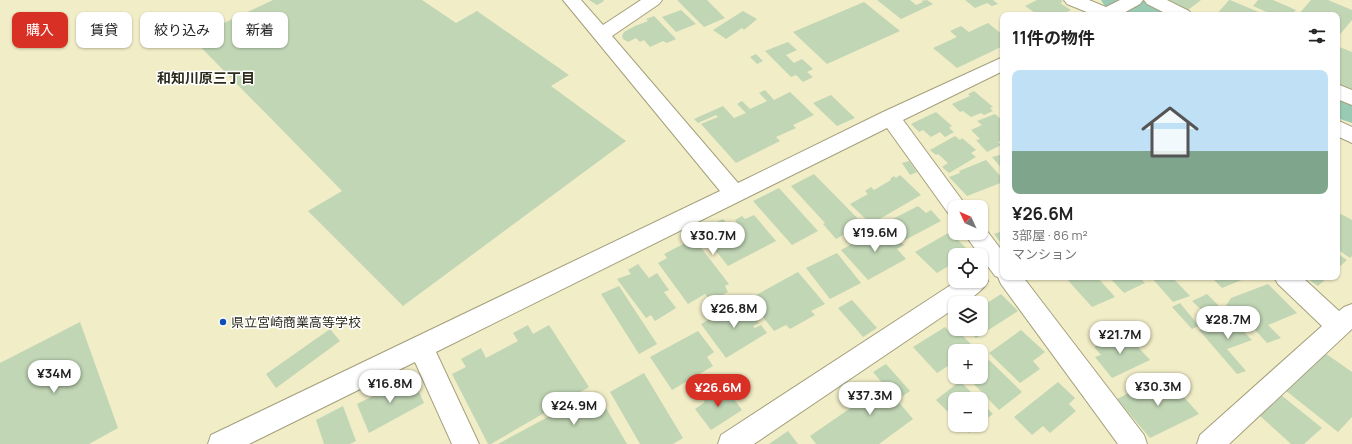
<!DOCTYPE html>
<html lang="ja">
<meta charset="utf-8">
<style>
:root{--surface:#fff;--page:#f2f2f2;--text:#222;--muted:#767676;--line:#e0e0e0;--accent:#d93025}
body{margin:0;font-family:Manrope,"Noto Sans JP",sans-serif;background:var(--page);color:var(--text);height:100vh;display:flex;flex-direction:column;font-size:15px;white-space:nowrap}
*{box-sizing:border-box;margin:0}
p{font-size:13px;color:var(--muted)}
.icon{flex:none;width:22px;height:22px;fill:none;stroke:currentColor;stroke-width:2;stroke-linecap:round;stroke-linejoin:round}
.map{position:relative;flex:1;overflow:hidden}
.sheet{position:absolute;left:1000px;top:12px;width:340px;height:268px;display:flex;flex-direction:column;background:var(--surface);border-radius:8px;box-shadow:0 1px 3px #0004}
.sheet>*{flex:none}
.hud{position:absolute;left:12px;top:12px;width:380px;height:36px;display:flex;gap:8px}
.needle{width:26px;rotate:314deg}
.tools{position:absolute;left:948px;top:200px;display:grid;gap:8px}
.tools a{display:grid;place-items:center;width:40px;height:40px;border-radius:8px;background:var(--surface);box-shadow:0 1px 3px #0004;font-size:20px}
.price{position:absolute;translate:-50% -34px;padding:0 9px;border-radius:14px;background:#fff;color:#222;font-size:13px;line-height:26px;filter:drop-shadow(0 1px 2px #0008)}
.price::after{content:'';position:absolute;left:50%;top:24px;width:12px;height:9px;margin-left:-6px;background:inherit;clip-path:polygon(0 0,100% 0,50% 100%)}
.price.active{background:var(--accent);color:#fff}
ul{padding:0;list-style:none}
li{display:grid;align-content:center;gap:8px;height:212px;padding:0 12px}
li+li{border-top:1px solid var(--line)}
li span{display:grid;place-items:center;height:124px;border-radius:8px;color:#555}
li>.icon{margin-inline-start:auto}
span .icon{width:72px;height:72px;fill:#fffc;stroke-width:1}
li b{font-size:17px}
h2{display:flex;justify-content:space-between;align-items:center;height:48px;padding:0 12px;font-size:17px}
.pill{padding:0 14px;border-radius:8px;background:var(--surface);box-shadow:0 1px 3px #0004;font-size:14px;line-height:36px}
.pill.active{background:var(--accent);color:#fff}
.map>svg:first-child{display:block}
.lines{fill:none;stroke-linecap:round;stroke-linejoin:round}
.river{fill:#98cab4;fill-rule:evenodd}
.building{fill:#c1d6b5}
.minor-casing{stroke:#a4a07c;stroke-width:2}
.minor{fill:#fff;fill-rule:evenodd}
.poi-dot{fill:#0f4eb9;stroke:#fff;stroke-width:1.5}
.labels{text-anchor:middle;dominant-baseline:central;stroke-width:3;stroke-linejoin:round;paint-order:stroke}
.poi-label{font-size:13px;fill:#2c2b1c;stroke:#fff;text-anchor:start}
.neighbourhood-label{font-size:14px;font-weight:bold;fill:#2c2b1c;stroke:#fff}
</style>
<div class="map">
<svg width="1352" height="444" viewBox="0 0 1352 444">
<rect width="100%" height="100%" fill="#f1edc7"/>
<g class="lines">
<g class="river">
<polygon points="1101,0 1149,0 1164,7 1170,15 1121,15 1106,8"/>
<polygon points="1337,87 1352,91 1352,123 1337,118"/>
</g>
</g>
<g class="building">
<polygon points="273,0 422,0 456,23 477,11 569,75 551,86 626,141 403,306 308,211 342,191 182,28 201,19 211,29"/>
<polygon points="589,0 603,0 604,1 597,5"/>
<polygon points="677,0 707,0 725,18 704,27"/>
<polygon points="877,0 910,0 916,5 923,2 921,1 927,0 933,4 901,19"/>
<polygon points="965,0 993,0 998,4 992,6 987,3 975,8"/>
<polygon points="1037,0 1061,0 1063,2 1060,3 1071,10 1061,15 1038,15 1025,6"/>
<polygon points="1168,0 1201,0 1188,10"/>
<polygon points="1229,0 1230,0 1266,15 1216,15"/>
<polygon points="1258,0 1273,0 1296,10 1291,15 1273,15 1253,6"/>
<polygon points="1311,0 1328,0 1352,10 1352,20 1337,38 1337,15 1298,15"/>
<polygon points="864,2 900,31 827,64 793,32"/>
<polygon points="681,10 696,24 676,32 662,17"/>
<polygon points="743,11 757,19 744,30 742,28 726,39 713,30"/>
<polygon points="654,16 676,39 667,43 663,41 650,47 644,40 640,42 636,38 628,42 623,39 622,36 624,32 635,26 648,21 646,19"/>
<polygon points="988,23 1003,35 1003,46 957,68 933,48 957,37 950,31 961,26 969,32"/>
<polygon points="788,42 797,50 786,55 794,63 802,59 813,69 807,72 813,77 803,82 796,75 791,77 765,51"/>
<polygon points="1337,46 1352,52 1352,91 1337,85"/>
<polygon points="756,54 763,61 757,64 750,57"/>
<polygon points="765,90 774,100 790,92 814,115 793,125 796,128 776,137 780,141 736,163 701,124 718,117 716,115 698,123 694,119 723,106 734,118 746,113 737,104 742,101 750,109 767,101 759,93"/>
<polygon points="974,91 993,107 990,108 993,111 984,115 981,113 971,117 963,111 960,112 952,104 970,96 968,94"/>
<polygon points="831,95 855,118 837,126 813,103"/>
<polygon points="936,112 952,126 949,128 954,132 945,137 940,132 931,137 923,130 919,132 911,124"/>
<polygon points="995,114 1003,121 1003,140 998,142 1001,145 987,152 976,140 980,139 971,130 982,125 977,121"/>
<polygon points="955,136 960,140 962,138 976,150 971,153 976,157 949,173 942,167 948,163 938,154 936,155 930,150"/>
<polygon points="1003,154 1003,170 992,157"/>
<polygon points="986,160 1003,179 1003,182 967,196 949,177 960,173 959,171"/>
<polygon points="909,161 917,172 910,175 902,163"/>
<polygon points="814,174 863,224 836,239 823,224 825,223 791,186"/>
<polygon points="900,175 921,195 871,224 850,204 868,194 865,191 871,187 874,190 891,180 890,179 894,176 896,178"/>
<polygon points="779,188 818,231 792,245 753,201"/>
<polygon points="918,206 926,213 931,210 941,221 905,240 887,222"/>
<polygon points="1341,214 1352,220 1352,256 1350,258 1337,249 1337,218"/>
<polygon points="754,215 776,241 728,266 707,240 699,245 729,284 725,286 728,292 711,301 705,294 688,304 658,263 667,258 664,254 687,242 682,235 704,224 706,227 723,219 730,227 737,223 735,220 742,216 745,219"/>
<polygon points="885,226 904,245 897,249 906,259 868,280 841,250"/>
<polygon points="1003,231 1003,246 994,234"/>
<polygon points="950,232 968,250 960,255 955,255 955,262 937,273 915,252"/>
<polygon points="837,253 861,283 830,299 806,268"/>
<polygon points="1337,253 1347,260 1337,269"/>
<polygon points="638,264 649,278 657,273 669,290 664,292 676,308 655,321 651,315 646,318 617,279 631,274 628,270"/>
<polygon points="798,272 825,304 811,311 815,315 790,329 786,325 774,331 749,299"/>
<polygon points="1065,277 1097,277 1115,297 1092,307"/>
<polygon points="1109,277 1139,277 1145,283 1124,293"/>
<polygon points="1151,277 1172,277 1190,296 1173,302"/>
<polygon points="1211,277 1249,277 1222,288"/>
<polygon points="1305,277 1328,277 1318,286"/>
<polygon points="1268,284 1297,313 1268,325 1281,338 1267,343 1236,309 1230,312 1225,307 1231,298"/>
<polygon points="619,286 657,344 639,354 601,294"/>
<polygon points="1001,294 1018,311 976,338 967,329 981,329 981,307"/>
<polygon points="1207,294 1223,310 1209,317 1192,301"/>
<polygon points="852,300 877,328 863,337 838,308"/>
<polygon points="742,301 759,323 753,326 755,328 761,325 767,333 726,358 701,324"/>
<polygon points="1180,303 1199,326 1192,329 1172,307"/>
<polygon points="1236,317 1249,330 1244,332 1252,340 1227,349 1246,371 1237,374 1199,330"/>
<polygon points="80,322 118,428 89,444 0,444 0,363"/>
<polygon points="528,325 533,334 549,325 589,387 491,444 488,444 452,374 466,367 461,359 481,348 486,358 518,341 513,333"/>
<polygon points="945,327 953,335 958,331 978,351 955,351 955,367 951,370 948,366 937,373 913,347"/>
<polygon points="330,329 340,341 276,388 266,374"/>
<polygon points="1021,330 1045,352 1033,361 1040,369 1020,383 989,353"/>
<polygon points="698,331 714,352 707,357 713,366 672,390 650,357"/>
<polygon points="1125,333 1150,360 1112,378 1095,357 1101,355 1094,347"/>
<polygon points="1325,353 1352,372 1352,417 1338,432 1285,390"/>
<polygon points="989,360 1022,392 999,410 967,377 981,377 981,366"/>
<polygon points="886,364 910,391 897,400 913,419 879,444 816,444 810,436 884,385 873,372"/>
<polygon points="644,373 683,438 673,444 640,444 610,392"/>
<polygon points="1164,375 1199,414 1150,438 1117,399"/>
<polygon points="412,377 424,403 369,433 357,404 375,395 373,391 384,386 386,390"/>
<polygon points="960,381 978,399 955,399 955,419 936,400"/>
<polygon points="1058,382 1075,398 1069,404 1076,411 1050,433 1043,426 1032,435 1014,417"/>
<polygon points="726,388 742,410 711,430 695,409 705,402 702,398 714,391 716,394"/>
<polygon points="596,391 627,444 498,444"/>
<polygon points="1281,395 1322,428 1304,444 1291,444 1260,416"/>
<polygon points="981,402 993,414 981,423"/>
<polygon points="343,406 356,441 350,444 324,444 316,420"/>
<polygon points="961,425 979,425 969,433"/>
<polygon points="788,431 798,444 769,444"/>
</g>
<g class="lines">
<g class="minor-casing">
<g id="minor">
<polygon points="563,0 581,0 603,25 641,0 662,0 659,4 612,36 738,183 883,112 1003,57 1003,71 903,120 967,207 955,207 955,215 948,213 887,128 436,352 479,444 452,444 415,362 249,444 208,444 211,435 720,191"/>
<polygon points="1064,0 1089,0 1106,7 1120,0 1143,0 1140,4 1120,15 1094,15 1067,4"/>
<polygon points="1144,0 1167,0 1189,11 1192,15 1169,15 1147,4"/>
<polygon points="1337,84 1352,90 1352,105 1337,99"/>
<polygon points="1337,120 1352,127 1352,143 1337,136"/>
<polygon points="981,226 984,227 1003,252 1003,277 1023,277 1144,435 1147,444 1118,444 1001,284 998,277 995,276 968,239 965,233 981,233"/>
<path d="M981 273 984 274 988 281C982 292 967 303 955 303V308L754 444H718L721 435 957 281H981Z"/>
<polygon points="1274,277 1302,277 1339,311 1344,307 1352,304 1352,329 1229,444 1197,444 1200,435 1322,326 1278,284"/>
</g>
</g>
<use href="#minor" class="minor"/>
</g>
<circle class="poi-dot" cx="223" cy="322" r="4"/>
<g class="labels">
<g class="poi-label">
<text x="231" y="322">県立宮崎商業高等学校</text>
</g>
<g class="neighbourhood-label">
<text x="206" y="77">和知川原三丁目</text>
</g>
</g>
</svg>
<div class="tools">
<a><svg class="needle" viewBox="-14 -14 28 28"><path d="M0-13l5 13h-10z" fill="#e53935"/><path d="M0 13l5-13h-10z" fill="#767676"/></svg></a>
<a><svg class="icon" aria-label="locate" viewBox="0 0 24 24"><circle cx="12" cy="12" r="6"/><path d="M12 2v4M12 18v4M2 12h4M18 12h4"/></svg></a>
<a><svg class="icon" aria-label="layers" viewBox="0 0 24 24"><path d="M12 4l9 5-9 5-9-5zM3 14l9 5 9-5"/></svg></a>
<a>+</a>
<a>−</a>
</div>
<b class="price" style="left:875px;top:253px">¥19.6M</b>
<b class="price" style="left:713px;top:256px">¥30.7M</b>
<b class="price" style="left:734px;top:329px">¥26.8M</b>
<b class="price" style="left:1228px;top:340px">¥28.7M</b>
<b class="price" style="left:1120px;top:355px">¥21.7M</b>
<b class="price" style="left:54px;top:394px">¥34M</b>
<b class="price" style="left:390px;top:404px">¥16.8M</b>
<b class="price" style="left:1158px;top:407px">¥30.3M</b>
<b class="price active" style="left:718px;top:408px">¥26.6M</b>
<b class="price" style="left:870px;top:416px">¥37.3M</b>
<b class="price" style="left:574px;top:426px">¥24.9M</b>
<div class="hud">
<a class="pill active">購入</a>
<a class="pill">賃貸</a>
<a class="pill">絞り込み</a>
<a class="pill">新着</a>
</div>
<section class="sheet">
<h2>11件の物件<svg class="icon" aria-label="filters" viewBox="0 0 24 24"><path d="M4 7h16M4 17h16"/><circle cx="9" cy="7" r="2"/><circle cx="15" cy="17" r="2"/></svg></h2>
<ul>
<li><span style="background:linear-gradient(#bfe0f5 65%,#7fa58c 0)"><svg class="icon" aria-label="home" viewBox="0 0 24 24"><path d="M3 11l9-7 9 7M6 9v11h12V9"/></svg></span><div><b>¥26.6M</b><p>3部屋 · 86 m²</p><p>マンション</p></div></li>
</ul>
</section>
</div>
